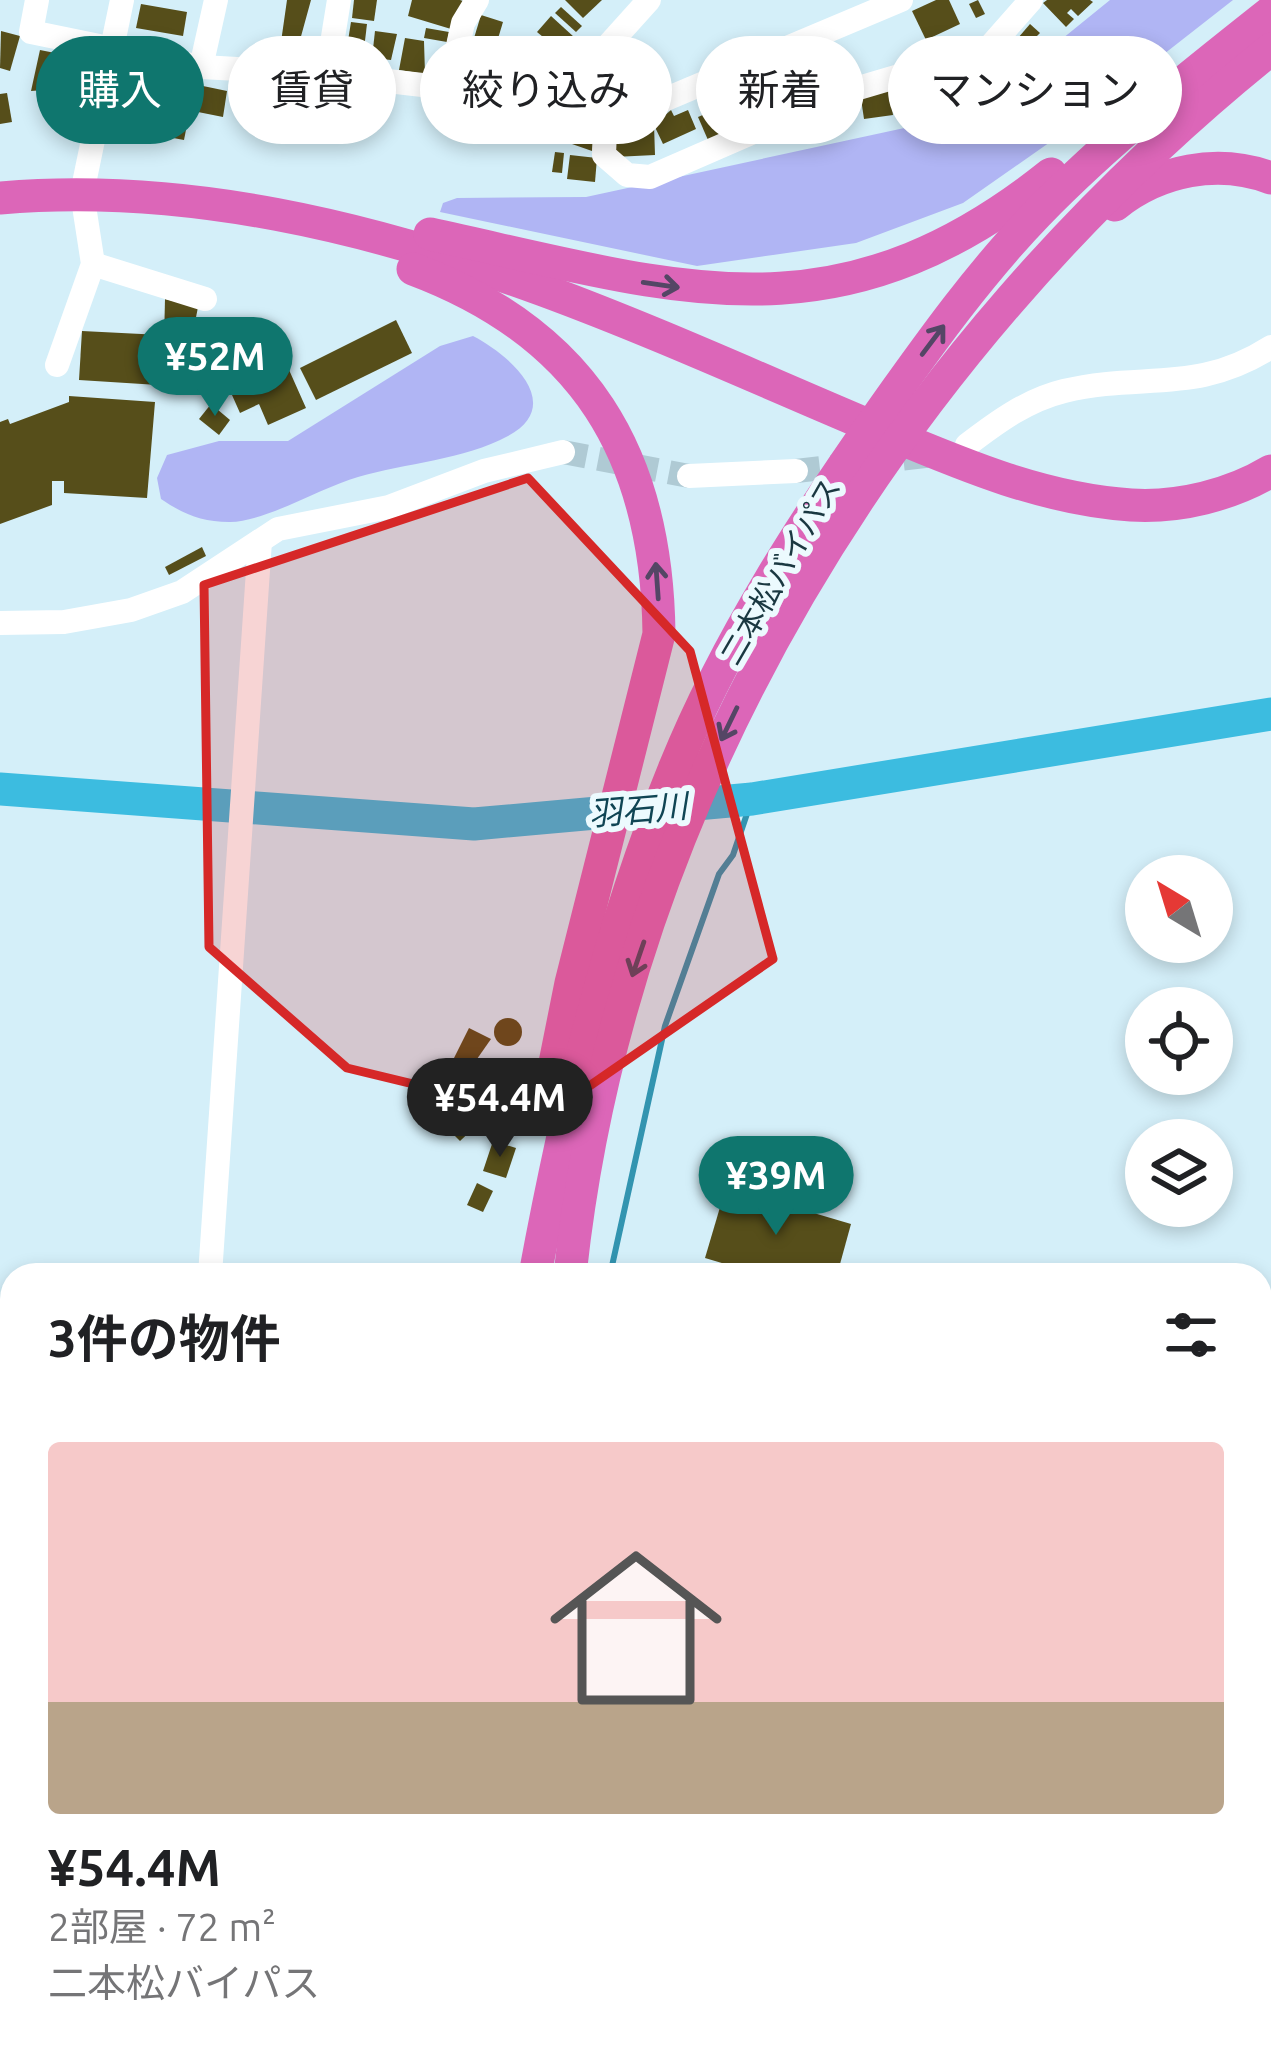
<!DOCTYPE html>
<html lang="ja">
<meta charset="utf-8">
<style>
:root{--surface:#fff;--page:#f6f6f6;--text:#202124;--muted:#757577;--accent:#0f766e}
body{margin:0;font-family:Ubuntu,"Noto Sans JP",sans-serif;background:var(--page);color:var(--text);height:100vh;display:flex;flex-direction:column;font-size:45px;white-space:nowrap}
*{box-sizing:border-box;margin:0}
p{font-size:39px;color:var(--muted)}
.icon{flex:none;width:66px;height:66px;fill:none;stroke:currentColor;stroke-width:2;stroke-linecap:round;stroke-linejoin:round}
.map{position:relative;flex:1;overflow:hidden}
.sheet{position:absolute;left:0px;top:1263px;width:1272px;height:804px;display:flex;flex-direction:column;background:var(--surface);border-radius:36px 36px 0 0;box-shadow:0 6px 18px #0003}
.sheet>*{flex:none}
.top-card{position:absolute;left:36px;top:36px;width:1200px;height:108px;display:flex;gap:24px}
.needle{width:78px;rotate:322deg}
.buttons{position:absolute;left:1125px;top:855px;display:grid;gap:24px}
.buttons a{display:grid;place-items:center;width:108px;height:108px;border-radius:50%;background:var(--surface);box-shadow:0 6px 18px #0003;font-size:60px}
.price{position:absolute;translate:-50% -102px;padding:0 27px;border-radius:42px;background:var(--accent);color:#fff;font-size:39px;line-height:78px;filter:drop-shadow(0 3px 6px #0008)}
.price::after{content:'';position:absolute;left:50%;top:72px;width:36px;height:27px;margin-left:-18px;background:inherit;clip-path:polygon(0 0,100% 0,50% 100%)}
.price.active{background:#222;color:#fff}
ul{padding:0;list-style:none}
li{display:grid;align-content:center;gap:24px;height:636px;padding:0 48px}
li span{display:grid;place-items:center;height:372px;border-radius:12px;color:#555}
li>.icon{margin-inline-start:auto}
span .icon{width:216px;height:216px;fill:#fffc;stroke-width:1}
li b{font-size:51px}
h2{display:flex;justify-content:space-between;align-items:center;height:144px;padding:0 48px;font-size:51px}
.pill{padding:0 42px;border-radius:54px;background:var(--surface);box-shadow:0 6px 18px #0003;font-size:42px;line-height:108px}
.pill.active{background:var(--accent);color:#fff}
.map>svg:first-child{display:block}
.green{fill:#b0b5f4}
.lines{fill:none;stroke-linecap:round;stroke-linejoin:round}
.stream{stroke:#3294b0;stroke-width:6}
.river{stroke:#3cbce0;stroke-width:33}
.building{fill:#564e1a}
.minor-tunnel{stroke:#afcad4;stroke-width:24;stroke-dasharray:24 12;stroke-linecap:butt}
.minor{stroke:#fff;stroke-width:24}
.highway{stroke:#dc66b8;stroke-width:33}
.rail{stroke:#7d9aa3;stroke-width:6;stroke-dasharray:24 12;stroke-linecap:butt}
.oneway{stroke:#544665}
.marked{fill:#d62828;fill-opacity:0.2;stroke:#d62828;stroke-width:9;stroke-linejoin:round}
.labels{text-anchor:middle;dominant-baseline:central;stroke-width:12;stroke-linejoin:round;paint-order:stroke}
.street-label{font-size:30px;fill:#1a3841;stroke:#ecfafe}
.water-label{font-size:33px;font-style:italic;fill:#0f4554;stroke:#ecfafe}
</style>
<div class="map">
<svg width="1271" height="2067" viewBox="0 0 1271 2067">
<rect width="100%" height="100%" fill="#d4eff9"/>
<g class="green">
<polygon points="1110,0 1233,0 1063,133 963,203 856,243 697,266 440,212 443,203 457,198 586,197 946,119 993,95"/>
<path d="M473 336C508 354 567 404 508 436 464 460 406 463 358 477 322 487 263 523 229 522 202 522 183 514 161 499L157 478 167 455 219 441H288L440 346Z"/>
</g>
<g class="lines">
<g class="stream">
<polyline points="610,1275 665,1026 719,874 733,855 752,799"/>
<polyline points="232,2067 235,2055"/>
</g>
<polyline class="river" points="0,789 474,824 752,799 1271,714"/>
</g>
<g class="building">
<polygon points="287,0 311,0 300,40 306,41 303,59 279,56"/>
<polygon points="354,0 377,0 374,21 352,18"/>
<polygon points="412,0 460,0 463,1 451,29 408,16"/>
<polygon points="565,0 602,0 583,18"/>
<polygon points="936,0 949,0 960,24 926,40 912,11"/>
<polygon points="978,0 985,14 976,18 969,4"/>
<polygon points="1047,0 1090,0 1093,2 1078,16 1071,9 1067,13 1074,19 1066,27 1043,3"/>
<polygon points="141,4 187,12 183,36 136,28"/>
<polygon points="561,7 582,26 576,32 555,13"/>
<polygon points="481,15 503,22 493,55 471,48"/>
<polygon points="551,16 574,37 561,52 537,32"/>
<polygon points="351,22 367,24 364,49 347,47"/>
<polygon points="1030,24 1040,33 1027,46 1018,38"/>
<polygon points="426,28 449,32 447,42 424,38"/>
<polygon points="1,31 20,36 10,71 0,68"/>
<polygon points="375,31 397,34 391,60 372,58"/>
<polygon points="405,38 424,41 425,74 399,70"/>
<polygon points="538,40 554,52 533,85 515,71"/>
<polygon points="834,46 845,70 812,85 801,61"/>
<polygon points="1016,48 1021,58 1012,62 1017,73 1006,79 995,57"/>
<polygon points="635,49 650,63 623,91 608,77 625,53"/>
<polygon points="40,50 65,55 57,89 31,91"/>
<polygon points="973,66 979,83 952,98 945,75"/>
<polygon points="940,78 945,108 929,111 924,81"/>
<polygon points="922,80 927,113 906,116 901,84"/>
<polygon points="237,82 250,83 249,110 236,110"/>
<polygon points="288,83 311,85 309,115 285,113"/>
<polygon points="203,86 227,91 223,117 198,112"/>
<polygon points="889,88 893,115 864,119 860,92"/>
<polygon points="166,89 193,94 184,140 157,135"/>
<polygon points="7,93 12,122 0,124 0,94"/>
<polygon points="136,100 156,112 153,127 121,121 124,106 135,108"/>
<polygon points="479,100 516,104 512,137 480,133"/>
<polygon points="738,100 748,123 708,140 698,117"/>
<polygon points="340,102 353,103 352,123 339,123"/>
<polygon points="671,110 674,116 688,110 696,129 663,144 654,125 655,155 614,157 613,127 654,125"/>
<polygon points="537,120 560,123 557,144 535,141"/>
<polygon points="575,121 595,123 592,151 572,144"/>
<polygon points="555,152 564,153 562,173 552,172"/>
<polygon points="570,155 597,158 595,182 567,179"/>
<polygon points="165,299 198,307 183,385 163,382"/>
<polygon points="396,320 412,353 316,400 300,368"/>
<polygon points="269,325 306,408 268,425 259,404 240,413 212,350"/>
<polygon points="82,331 161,335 158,385 79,380"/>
<polygon points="69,396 155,402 147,498 64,493 64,481 52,481 52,505 0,524 0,422 8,419 10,424 69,402"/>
<polygon points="211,404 230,420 219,435 199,419"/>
<polygon points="202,547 206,556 169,575 165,567"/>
<circle cx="508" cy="1032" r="14"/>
<polygon points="469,1028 491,1039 470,1069 453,1060"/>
<polygon points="461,1105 479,1123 460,1141 443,1124"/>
<polygon points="493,1141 516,1148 506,1178 483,1171"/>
<polygon points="477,1183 493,1191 483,1212 467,1205"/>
<polygon points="726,1187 851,1224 837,1275 762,1275 705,1258"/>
<polygon points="1260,1360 1271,1375 1271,1383 1260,1392"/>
<polygon points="1271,1447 1271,1485 1260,1473 1260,1457"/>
<polygon points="1263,1531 1271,1537 1271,1609 1263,1619"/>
<polygon points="1267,1711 1271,1750 1265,1758 1260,1718"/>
<polygon points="1269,1870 1271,1893 1260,1903 1260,1875"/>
<polygon points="1270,1947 1271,1969 1260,1975 1260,1953"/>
<polygon points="687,2055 708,2055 714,2067 680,2067 689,2063"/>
<polygon points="788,2055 850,2055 844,2067 797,2067"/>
<polygon points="960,2055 971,2055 975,2062 983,2058 989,2067 944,2067"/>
<polygon points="1079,2055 1090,2055 1097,2067 1071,2067 1068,2061"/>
<polygon points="1168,2055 1187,2055 1190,2061 1157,2067 1154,2063"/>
</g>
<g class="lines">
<g class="minor-tunnel">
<polyline points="563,452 689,476"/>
<polyline points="796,471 942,454"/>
</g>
<g class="minor">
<polyline points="37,0 31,32 201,67 327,74 640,110 901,0"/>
<polyline points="201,67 216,0"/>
<polyline points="327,74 339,0"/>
<polyline points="448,91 463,23 477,0"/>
<polyline points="559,100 649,0"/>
<polyline points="606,107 604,155 627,175 650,177 845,92 987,50 1031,0"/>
<polyline points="93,264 205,299"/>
<polyline points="57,365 93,264 82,193 122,0"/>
<path d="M967 445C997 422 1027 400 1064 391 1142 372 1196 395 1271 347"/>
<polyline points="689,476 796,471"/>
<polyline points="0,623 64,622 131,610 182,592 278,529 389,507 484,471 563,452"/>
<polyline points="210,1275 260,541"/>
<polyline points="0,1415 12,1415"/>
<polyline points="1260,1425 1271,1413"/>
<polyline points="0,1565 12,1621"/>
<polyline points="0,1669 12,1666"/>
<polyline points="1260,1829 1271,1833"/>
<polyline points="1260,1926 1271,1920"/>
<polyline points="1260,2020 1271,2039"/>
<polyline points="339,2055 343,2067"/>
<polyline points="904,2067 909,2055"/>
<polyline points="1008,2067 1029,2055"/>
<polyline points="1241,2067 1271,2050"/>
</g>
<g class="highway">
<path d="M0 198C185 182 371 227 543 290 657 332 768 383 880 430 961 464 1042 499 1131 505 1179 508 1231 495 1271 471"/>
<path d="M1115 205C1159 170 1218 158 1271 178"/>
<path d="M430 234C675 287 833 348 1051 174"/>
<path d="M413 269C584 333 657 454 659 634L571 983 544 1118"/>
<path d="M535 1275C567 1102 608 931 675 767 727 639 805 519 885 406 932 340 980 273 1037 214 1109 140 1190 76 1271 12"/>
<path d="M570 1275C621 793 897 349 1271 49"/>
<polyline points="594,2055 598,2067"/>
<polyline points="626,2055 630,2067"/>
</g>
<g class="rail">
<polyline points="0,1753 12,1801"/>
<polyline points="0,1899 12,1947"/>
<polyline points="39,2055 42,2067"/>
<polyline points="75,2055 78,2067"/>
</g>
</g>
<defs><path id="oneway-shaft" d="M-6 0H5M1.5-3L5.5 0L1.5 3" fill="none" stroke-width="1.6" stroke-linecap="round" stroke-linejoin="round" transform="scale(3)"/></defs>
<g class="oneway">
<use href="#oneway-shaft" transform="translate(661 285) rotate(8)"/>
<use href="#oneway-shaft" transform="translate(933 340) rotate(-53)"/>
<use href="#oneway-shaft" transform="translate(657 581) rotate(-94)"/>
<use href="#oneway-shaft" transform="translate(729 724) rotate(116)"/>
<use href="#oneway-shaft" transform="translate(638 959) rotate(109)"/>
</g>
<path class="marked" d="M528 478 690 651 773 959 546 1116 347 1068 209 947 204 585Z"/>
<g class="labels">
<g class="street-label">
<text transform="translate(780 571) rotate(-60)">二本松バイパス</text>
</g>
<g class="water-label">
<text transform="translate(638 809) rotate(-5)">羽石川</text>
</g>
</g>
</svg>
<div class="buttons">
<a><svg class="needle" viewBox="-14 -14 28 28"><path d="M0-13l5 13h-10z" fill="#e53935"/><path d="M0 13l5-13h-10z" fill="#757577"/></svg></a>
<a><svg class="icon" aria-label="locate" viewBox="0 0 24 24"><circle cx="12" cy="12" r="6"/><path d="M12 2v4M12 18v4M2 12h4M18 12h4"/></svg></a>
<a><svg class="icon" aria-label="layers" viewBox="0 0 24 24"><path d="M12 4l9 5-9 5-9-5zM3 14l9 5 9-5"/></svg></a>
</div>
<b class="price" style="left:215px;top:419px">¥52M</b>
<b class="price active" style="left:500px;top:1160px">¥54.4M</b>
<b class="price" style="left:776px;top:1238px">¥39M</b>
<div class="top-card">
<a class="pill active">購入</a>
<a class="pill">賃貸</a>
<a class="pill">絞り込み</a>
<a class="pill">新着</a>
<a class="pill">マンション</a>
</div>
<section class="sheet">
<h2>3件の物件<svg class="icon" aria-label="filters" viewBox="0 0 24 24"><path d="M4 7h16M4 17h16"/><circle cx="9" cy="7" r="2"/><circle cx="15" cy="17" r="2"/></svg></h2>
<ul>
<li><span style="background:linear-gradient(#f6c9c9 70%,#b9a48a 0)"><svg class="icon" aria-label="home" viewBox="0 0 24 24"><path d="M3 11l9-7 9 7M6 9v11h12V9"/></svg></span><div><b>¥54.4M</b><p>2部屋 · 72 m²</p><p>二本松バイパス</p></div></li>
</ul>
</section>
</div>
